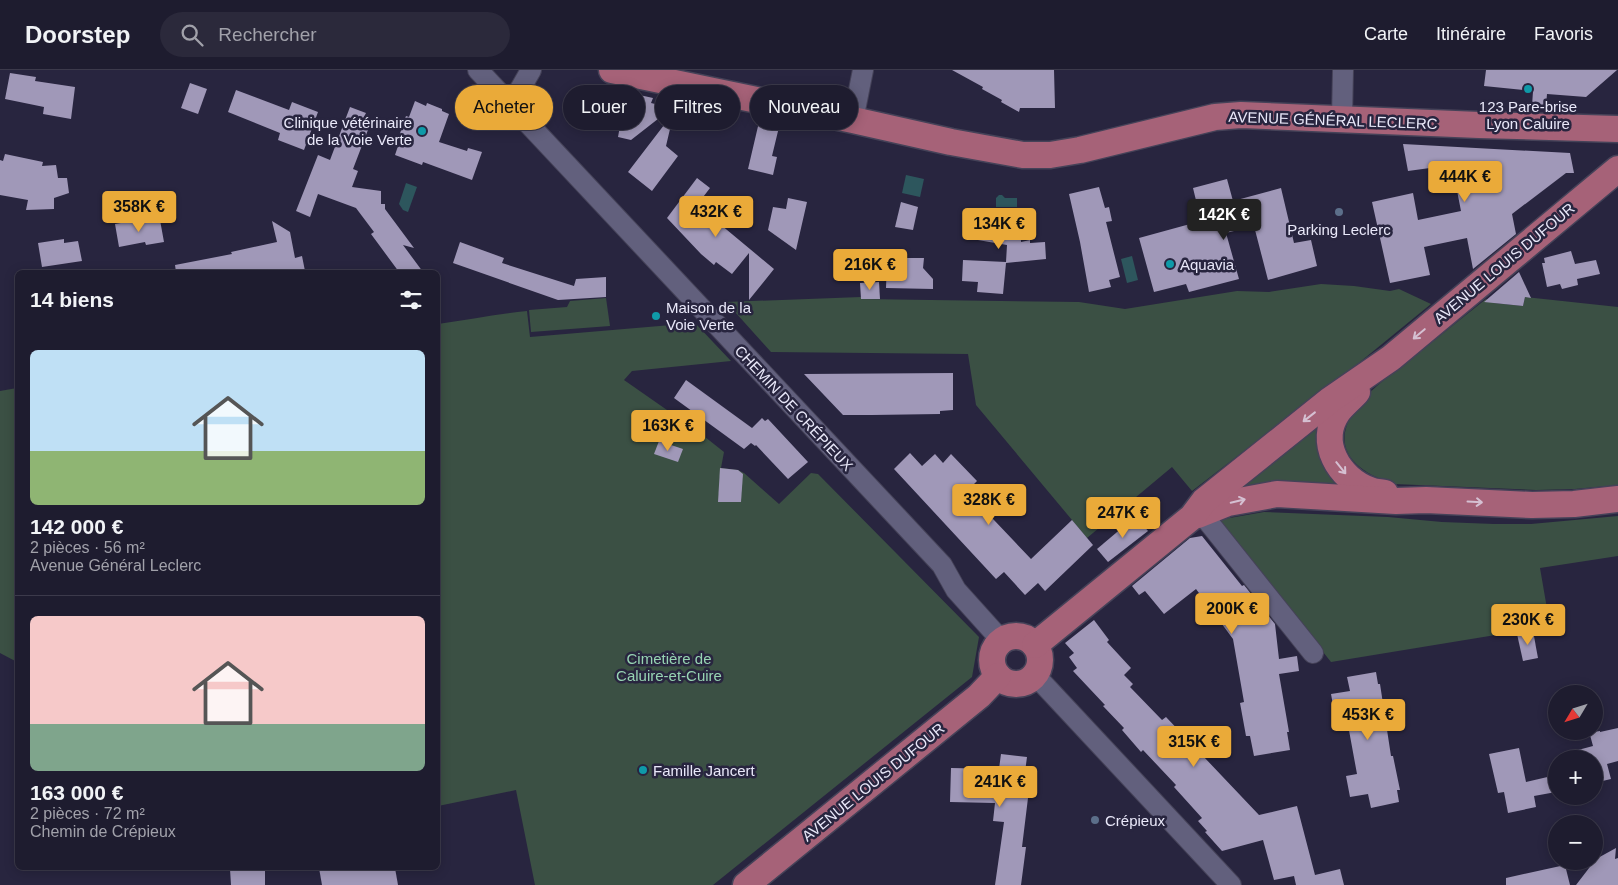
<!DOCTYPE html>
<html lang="fr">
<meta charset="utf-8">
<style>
:root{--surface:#1e1c2f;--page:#2b293b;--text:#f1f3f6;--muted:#a1a1aa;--line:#3c3a4b;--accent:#eaaa39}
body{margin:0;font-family:Helvetica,sans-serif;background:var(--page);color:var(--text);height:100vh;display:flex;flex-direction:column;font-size:19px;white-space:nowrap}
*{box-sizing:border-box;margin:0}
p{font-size:16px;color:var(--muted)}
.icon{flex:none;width:28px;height:28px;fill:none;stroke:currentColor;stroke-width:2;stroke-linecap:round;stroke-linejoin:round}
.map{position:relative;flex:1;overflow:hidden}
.panel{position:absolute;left:15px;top:200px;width:425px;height:600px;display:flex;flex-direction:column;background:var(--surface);border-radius:8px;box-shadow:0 2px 12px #0003,0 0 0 1px var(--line)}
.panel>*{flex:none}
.banner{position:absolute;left:455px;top:15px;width:475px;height:45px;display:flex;gap:10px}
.needle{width:32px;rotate:232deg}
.fabs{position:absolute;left:1548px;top:615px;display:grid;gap:10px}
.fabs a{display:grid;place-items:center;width:55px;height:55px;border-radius:50%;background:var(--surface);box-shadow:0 2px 12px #0003,0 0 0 1px var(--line);font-size:25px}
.price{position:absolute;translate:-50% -42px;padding:0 11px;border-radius:5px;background:var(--accent);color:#111;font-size:16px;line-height:32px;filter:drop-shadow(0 1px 2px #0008)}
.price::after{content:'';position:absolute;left:50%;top:30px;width:15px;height:11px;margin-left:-8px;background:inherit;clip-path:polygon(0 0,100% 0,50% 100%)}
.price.on{background:#222;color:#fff}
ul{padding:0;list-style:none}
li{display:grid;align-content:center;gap:10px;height:265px;padding:0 15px}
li+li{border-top:1px solid var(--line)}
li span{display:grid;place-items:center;height:155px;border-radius:8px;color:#555}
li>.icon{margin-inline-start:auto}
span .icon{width:90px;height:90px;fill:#fffc;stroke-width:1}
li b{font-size:21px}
h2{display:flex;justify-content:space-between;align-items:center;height:60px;padding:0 15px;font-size:21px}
.tag{padding:0 18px;border-radius:22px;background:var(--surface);box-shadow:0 2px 12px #0003,0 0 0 1px var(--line);font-size:18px;line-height:45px}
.tag.on{background:var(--accent);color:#111}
header{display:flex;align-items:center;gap:30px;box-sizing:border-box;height:70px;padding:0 25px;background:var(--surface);border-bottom:1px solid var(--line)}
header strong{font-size:24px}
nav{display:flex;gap:28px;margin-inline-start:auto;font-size:18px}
.search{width:350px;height:45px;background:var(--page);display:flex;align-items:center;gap:12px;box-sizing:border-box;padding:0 18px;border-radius:28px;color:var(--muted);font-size:19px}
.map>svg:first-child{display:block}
.green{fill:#3b5044}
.water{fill:#2d565d}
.building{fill:#a098b8}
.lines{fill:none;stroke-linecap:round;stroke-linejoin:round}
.minor-casing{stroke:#454258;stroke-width:22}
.major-casing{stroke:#454258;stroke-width:29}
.minor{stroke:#62607d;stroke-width:20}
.major{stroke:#a66278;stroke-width:26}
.oneway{stroke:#d5c0d2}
.culture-dot{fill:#0f9aa8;stroke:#28253f;stroke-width:2}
.service-dot{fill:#5c6f8a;stroke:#28253f;stroke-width:2}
.labels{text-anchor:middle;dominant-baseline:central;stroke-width:5;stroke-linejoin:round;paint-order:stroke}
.poi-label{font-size:15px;fill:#e9e8f9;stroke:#28253f;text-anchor:start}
.street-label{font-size:15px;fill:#e9e8f9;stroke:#28253f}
.park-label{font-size:15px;fill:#97d4b3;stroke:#28253f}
</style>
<header>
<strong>Doorstep</strong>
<div class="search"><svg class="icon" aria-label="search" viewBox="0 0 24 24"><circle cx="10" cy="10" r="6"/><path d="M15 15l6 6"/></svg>Rechercher</div>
<nav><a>Carte</a><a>Itinéraire</a><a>Favoris</a></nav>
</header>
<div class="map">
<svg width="1618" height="815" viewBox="0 0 1618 815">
<rect width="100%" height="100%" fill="#28253f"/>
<g class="green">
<polygon points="1321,214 1354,216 1390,221 1399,219 1431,234 1360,292 1192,421 1172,397 1087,468 976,335 968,284 771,282 726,232 861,227 861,229 1079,232 1125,239 1237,221 1269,222"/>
<path d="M1525 227 1618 237V415L1575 419 1536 420 1394 414C1331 394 1331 356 1378 315 1390 304 1404 294 1417 284 1440 266 1463 247 1486 229L1494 233 1523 236Z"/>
<polygon points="606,228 610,256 531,262 529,240 567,237 570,231"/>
<path d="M527 241 530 267 695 253 731 291 632 301 624 310 700 363 724 382 721 398 738 400 744 403 779 434 811 403 818 404 979 567 972 607 713 815H535L516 720 438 736V254C468 250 497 244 527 241Z"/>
<polygon points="17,318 18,318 17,592 0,583 0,321"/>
<polygon points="1317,356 1341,416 1244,415"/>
<polygon points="1264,442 1388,447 1442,452 1494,454 1531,454 1618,446 1618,486 1540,498 1550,556 1331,592 1218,450"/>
</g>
<g class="water">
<polygon points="906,105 924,109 920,127 902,123"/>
<polygon points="406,113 417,117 408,142 403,140 399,134"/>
<polygon points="999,125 1002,125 1005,128 1017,128 1017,137 996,137 996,128"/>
<polygon points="1132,186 1138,210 1127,213 1121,189"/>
</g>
<g class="building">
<polygon points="952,0 1054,0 1055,38 1020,38 1019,42 1001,32 1002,30 982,19 983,17"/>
<polygon points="1486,0 1617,0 1586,27 1547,24 1546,36 1532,36 1533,21 1484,16"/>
<polygon points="10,3 36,7 35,11 75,17 71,49 43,44 44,37 5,29"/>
<polygon points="190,13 207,19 198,44 181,38"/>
<polygon points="236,20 289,40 292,32 318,42 304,80 278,70 280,63 228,42"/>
<polygon points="626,22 653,28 651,33 672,38 631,70 618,67"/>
<polygon points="415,31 426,36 427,33 442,39 442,41 449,44 439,72 467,81 468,78 482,82 472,110 423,92 422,95 395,85 398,76 396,75 406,46 409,47"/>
<polygon points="350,37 366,43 363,49 371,52 353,99 358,101 352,117 381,121 381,134 385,134 385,139 414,178 403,175 423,202 399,202 371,164 374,162 356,138 318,124 310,147 296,141 318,85 330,90"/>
<polygon points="674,42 666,76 678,86 652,121 628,102"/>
<polygon points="759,52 779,57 772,86 777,87 773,105 748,99"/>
<polygon points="1403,74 1570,83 1574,103 1566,103 1512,144 1516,164 1473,199 1467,168 1424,177 1430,205 1390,213 1372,132 1413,123 1418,150 1461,141 1452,95 1408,101"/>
<polygon points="5,84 43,92 42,96 56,95 58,108 67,108 69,123 54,128 54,139 26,140 28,130 0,125 0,90 3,91"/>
<polygon points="697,108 710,118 697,135 774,199 749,230 749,183 732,204 716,192 714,195 701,184 667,148"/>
<polygon points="1227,109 1233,131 1281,118 1294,173 1311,170 1317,196 1268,210 1254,156 1226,163 1239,209 1189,222 1186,214 1154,222 1139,168 1201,151 1193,118"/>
<polygon points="1099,117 1105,138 1109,137 1112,151 1106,152 1120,207 1109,210 1111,217 1089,222 1080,172 1069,124"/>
<polygon points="788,128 807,132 796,180 768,160 773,137 786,139"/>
<polygon points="901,132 918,137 913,160 895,157"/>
<polygon points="976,142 1020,142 1021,172 1030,170 1030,173 1045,172 1046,189 1006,193 1003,224 977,222 978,212 962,211 963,190 1006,192 1007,175 972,169 971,154 975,154"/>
<polygon points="138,150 139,154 160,150 164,172 146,175 145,172 119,177 115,154"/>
<polygon points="272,151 290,162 295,188 302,186 305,201 298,202 176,202 175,195 232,184 231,182 277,172"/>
<polygon points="64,169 64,173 78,171 82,191 42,197 38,173"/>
<polygon points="460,172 504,188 502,193 574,216 576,209 606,207 606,227 558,230 453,193"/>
<polygon points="1571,181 1575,194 1596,190 1600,204 1577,209 1578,215 1562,219 1560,214 1547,217 1542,193 1545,193 1544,188"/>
<polygon points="907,188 924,188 923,198 933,209 933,219 886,218 887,190 906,191"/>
<polygon points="1519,202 1531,228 1525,227 1523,236 1484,232"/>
<polygon points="879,212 880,229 861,229 860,213"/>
<polygon points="953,303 953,340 940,341 940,344 872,345 843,345 804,304"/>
<polygon points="686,310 752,358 762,348 765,351 768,349 808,392 788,409 756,375 755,376 751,373 744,379 674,328"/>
<polygon points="659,371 683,379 678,392 654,384"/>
<polygon points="910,383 922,396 935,384 943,393 951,384 977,411 971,417 979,426 975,430 1031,489 1072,450 1093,475 1045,521 1038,513 1025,525 1004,502 996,509 894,399"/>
<polygon points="720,398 738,400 743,404 741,432 718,432"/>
<polygon points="1136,446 1148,461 1108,492 1097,479"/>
<polygon points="1202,466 1242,516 1244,515 1275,554 1279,589 1297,586 1299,601 1279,604 1289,662 1287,662 1290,680 1254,686 1250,666 1246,666 1240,633 1244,632 1233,569 1196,519 1164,544 1145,521 1139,525 1132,516 1190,468"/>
<polygon points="1094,550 1109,570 1107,572 1131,598 1124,605 1133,614 1130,617 1162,650 1166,647 1259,745 1297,736 1315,805 1340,799 1344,815 1296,815 1294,806 1274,810 1263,770 1222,781 1205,762 1207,761 1198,751 1202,748 1174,717 1176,715 1143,680 1141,682 1122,660 1124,658 1103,636 1105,635 1073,601 1077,598 1069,587 1074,583 1065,573"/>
<polygon points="1533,561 1538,588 1523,591 1517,564"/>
<polygon points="1376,602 1378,614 1380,614 1391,686 1393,686 1400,720 1397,720 1399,732 1371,738 1368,724 1350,727 1346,706 1357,704 1346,644 1335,646 1331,624 1350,621 1347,607"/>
<polygon points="1618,658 1618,691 1607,694 1611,709 1594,713 1594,689 1563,689 1563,684 1593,676 1590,665 1594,664 1594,662 1600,661 1600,662"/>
<polygon points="1519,678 1526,712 1556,705 1556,722 1534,726 1536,737 1508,743 1504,722 1498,723 1489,684"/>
<polygon points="1001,684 1027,687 1025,702 1030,703 1026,728 1028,728 1022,777 1026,777 1021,815 995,815 1004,752 993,751 995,733 950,732 951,698 999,699"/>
<polygon points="1616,778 1615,789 1618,788 1618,815 1576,815 1596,789"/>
<polygon points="1565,795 1570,815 1506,815 1506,808"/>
<polygon points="247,798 248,800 265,800 265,815 231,815 230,799"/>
<polygon points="319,798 395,798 398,815 322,815"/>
</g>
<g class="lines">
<g class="minor-casing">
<g id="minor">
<polyline points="478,0 942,495 956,520 1001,570"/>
<polyline points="517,42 519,21 531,0"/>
<polyline points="1342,48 1343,0"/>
<polyline points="853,50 863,0"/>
<polyline points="1202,444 1313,583"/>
<polyline points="1035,605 1231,815"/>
</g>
</g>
<g class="major-casing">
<g id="major">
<polyline points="612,0 853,50 951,72 1023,85 1050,85 1080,80 1215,47 1241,45 1479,55 1618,59"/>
<path d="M1357 322C1351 329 1343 335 1338 342 1317 372 1339 409 1370 420 1374 422 1380 422 1385 423"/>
<polyline points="1198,445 1228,433 1277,424 1396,431 1426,430 1532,435 1574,434 1618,429"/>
<circle cx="1016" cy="590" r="24"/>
<polyline points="1035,575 1192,447 1204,431 1330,330 1391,288 1618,99"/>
<polyline points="746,815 979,626 998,606"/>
</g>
</g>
<use href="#minor" class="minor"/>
<use href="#major" class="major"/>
</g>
<defs><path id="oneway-shaft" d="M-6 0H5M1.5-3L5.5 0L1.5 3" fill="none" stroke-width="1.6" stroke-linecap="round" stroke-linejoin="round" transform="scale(1.25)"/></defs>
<g class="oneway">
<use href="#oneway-shaft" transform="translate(1419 264) rotate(140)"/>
<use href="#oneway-shaft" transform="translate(1309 347) rotate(142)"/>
<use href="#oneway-shaft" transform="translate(1341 398) rotate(51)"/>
<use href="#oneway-shaft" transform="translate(1238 431) rotate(-13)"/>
<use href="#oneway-shaft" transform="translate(1475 432) rotate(3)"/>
</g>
<g class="culture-dot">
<circle cx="1528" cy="19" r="5"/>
<circle cx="422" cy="61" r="5"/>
<circle cx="1170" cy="194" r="5"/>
<circle cx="656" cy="246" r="5"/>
<circle cx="643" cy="700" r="5"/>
</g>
<g class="service-dot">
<circle cx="1339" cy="142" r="5"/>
<circle cx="1095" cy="750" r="5"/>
</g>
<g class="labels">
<g class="poi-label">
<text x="1528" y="36" text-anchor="middle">123 Pare-brise<tspan x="1528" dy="17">Lyon Caluire</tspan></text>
<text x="412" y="52" text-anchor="end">Clinique vétérinaire<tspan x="412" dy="17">de la Voie Verte</tspan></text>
<text x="1339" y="159" text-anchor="middle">Parking Leclerc</text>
<text x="1180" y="194">Aquavia</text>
<text x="666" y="237">Maison de la<tspan x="666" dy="17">Voie Verte</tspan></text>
<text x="653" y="700">Famille Jancert</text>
<text x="1105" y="750">Crépieux</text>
</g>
<g class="street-label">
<text transform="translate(1333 50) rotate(2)">AVENUE GÉNÉRAL LECLERC</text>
<text transform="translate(1504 193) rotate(-40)">AVENUE LOUIS DUFOUR</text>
<text transform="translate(794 338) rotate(47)">CHEMIN DE CRÉPIEUX</text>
<text transform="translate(873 712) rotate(-39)">AVENUE LOUIS DUFOUR</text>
</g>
<g class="park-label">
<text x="669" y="588">Cimetière de<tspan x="669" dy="17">Caluire-et-Cuire</tspan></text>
</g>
</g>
</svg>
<div class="fabs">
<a><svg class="needle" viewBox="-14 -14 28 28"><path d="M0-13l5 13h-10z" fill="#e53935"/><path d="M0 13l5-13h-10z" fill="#a1a1aa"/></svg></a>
<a>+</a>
<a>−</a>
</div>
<b class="price" style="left:1465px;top:133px">444K €</b>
<b class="price" style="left:139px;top:163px">358K €</b>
<b class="price" style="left:716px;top:168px">432K €</b>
<b class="price on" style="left:1224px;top:171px">142K €</b>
<b class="price" style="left:999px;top:180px">134K €</b>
<b class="price" style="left:870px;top:221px">216K €</b>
<b class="price" style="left:668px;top:382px">163K €</b>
<b class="price" style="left:989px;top:456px">328K €</b>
<b class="price" style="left:1123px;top:469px">247K €</b>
<b class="price" style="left:1232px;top:565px">200K €</b>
<b class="price" style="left:1528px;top:576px">230K €</b>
<b class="price" style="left:1368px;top:671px">453K €</b>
<b class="price" style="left:1194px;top:698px">315K €</b>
<b class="price" style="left:1000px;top:738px">241K €</b>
<div class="banner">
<a class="tag on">Acheter</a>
<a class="tag">Louer</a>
<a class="tag">Filtres</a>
<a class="tag">Nouveau</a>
</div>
<section class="panel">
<h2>14 biens<svg class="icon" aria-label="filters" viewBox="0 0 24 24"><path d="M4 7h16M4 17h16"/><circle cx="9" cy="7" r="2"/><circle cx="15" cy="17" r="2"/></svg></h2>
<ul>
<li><span style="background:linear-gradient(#bfe0f5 65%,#8fb573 0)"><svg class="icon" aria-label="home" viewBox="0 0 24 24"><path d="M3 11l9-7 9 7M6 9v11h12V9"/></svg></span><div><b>142 000 €</b><p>2 pièces · 56 m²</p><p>Avenue Général Leclerc</p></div></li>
<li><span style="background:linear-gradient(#f6c9c9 70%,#7fa58c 0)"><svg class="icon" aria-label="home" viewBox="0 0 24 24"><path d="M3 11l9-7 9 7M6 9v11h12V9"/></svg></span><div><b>163 000 €</b><p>2 pièces · 72 m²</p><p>Chemin de Crépieux</p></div></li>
</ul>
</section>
</div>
